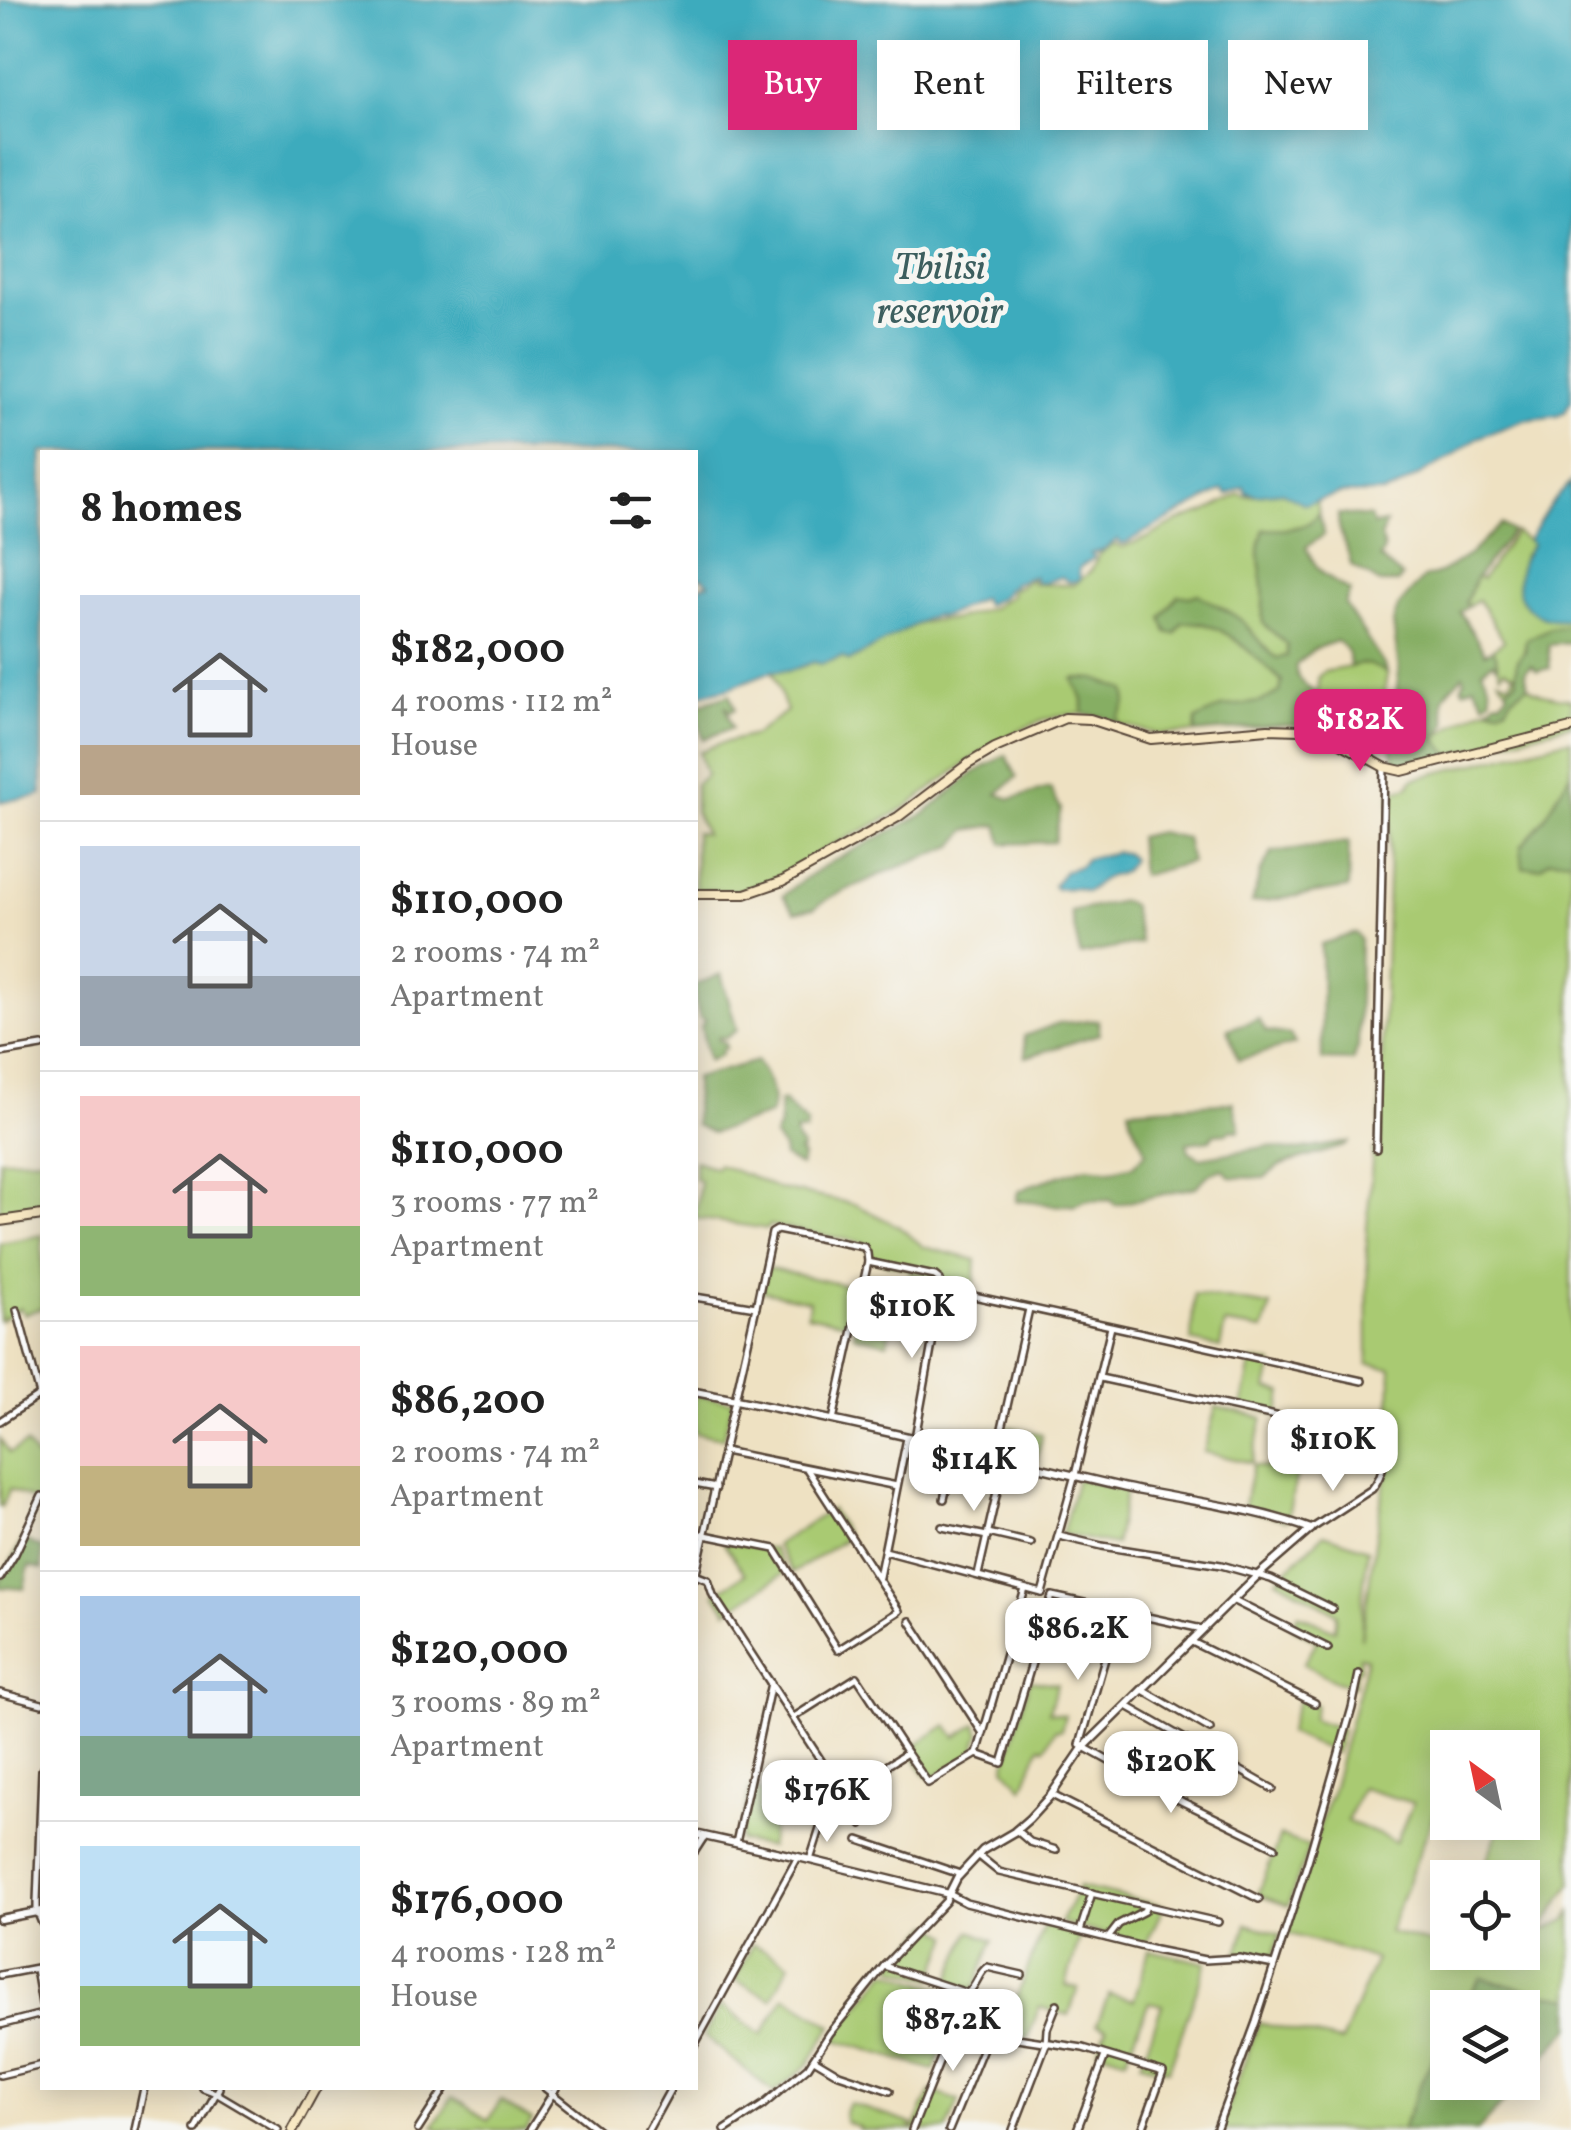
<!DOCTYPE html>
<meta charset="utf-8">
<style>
:root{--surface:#fff;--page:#f2f2f2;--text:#222;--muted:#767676;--line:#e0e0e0;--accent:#db2777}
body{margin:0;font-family:Vollkorn,serif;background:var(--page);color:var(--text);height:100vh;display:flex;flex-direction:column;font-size:38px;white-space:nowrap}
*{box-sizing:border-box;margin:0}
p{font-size:32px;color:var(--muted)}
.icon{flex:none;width:55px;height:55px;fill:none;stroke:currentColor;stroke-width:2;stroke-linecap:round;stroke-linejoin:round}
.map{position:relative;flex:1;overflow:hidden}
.sheet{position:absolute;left:40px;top:450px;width:658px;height:1640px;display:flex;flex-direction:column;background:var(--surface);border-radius:0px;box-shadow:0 5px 25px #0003}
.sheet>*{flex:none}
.hud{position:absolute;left:728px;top:40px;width:692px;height:90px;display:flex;gap:20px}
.needle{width:65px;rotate:327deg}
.buttons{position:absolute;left:1430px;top:1730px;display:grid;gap:20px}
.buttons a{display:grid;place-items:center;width:110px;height:110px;border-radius:0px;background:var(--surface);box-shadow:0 5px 25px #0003;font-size:50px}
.price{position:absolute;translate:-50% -85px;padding:0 22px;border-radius:20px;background:#fff;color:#222;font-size:32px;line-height:65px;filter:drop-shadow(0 2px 5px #0008)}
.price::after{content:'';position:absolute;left:50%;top:60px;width:30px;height:22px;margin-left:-15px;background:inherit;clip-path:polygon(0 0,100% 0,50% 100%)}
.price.current{background:var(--accent);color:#fff}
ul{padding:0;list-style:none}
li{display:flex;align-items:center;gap:30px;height:250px;padding:0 40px}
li+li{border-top:2px solid var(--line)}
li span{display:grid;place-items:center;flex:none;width:280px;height:200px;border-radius:0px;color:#555}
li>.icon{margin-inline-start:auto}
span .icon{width:120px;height:120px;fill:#fffc;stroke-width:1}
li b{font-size:42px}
h2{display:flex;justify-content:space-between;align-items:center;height:120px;padding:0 40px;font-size:42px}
.chip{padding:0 35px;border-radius:0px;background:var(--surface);box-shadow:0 5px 25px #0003;font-size:35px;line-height:90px}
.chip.current{background:var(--accent);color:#fff}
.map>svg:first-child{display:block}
.green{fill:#a9ca72;stroke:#727a48;stroke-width:2.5;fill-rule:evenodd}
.forest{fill:#86ae64;stroke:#606c41;stroke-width:2.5}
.water{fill:#3eabbd;stroke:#3c6a6e;stroke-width:2.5}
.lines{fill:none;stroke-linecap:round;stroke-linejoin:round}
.minor-casing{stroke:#564537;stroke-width:10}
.tertiary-casing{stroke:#564537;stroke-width:11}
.secondary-casing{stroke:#564537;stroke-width:12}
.minor{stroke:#fff;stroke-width:5}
.tertiary{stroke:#fff;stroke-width:6}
.secondary{stroke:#f8e8c3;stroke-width:8}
.labels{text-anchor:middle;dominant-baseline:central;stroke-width:10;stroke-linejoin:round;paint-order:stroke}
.water-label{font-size:38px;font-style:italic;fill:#3c5e5e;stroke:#f6f6f2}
</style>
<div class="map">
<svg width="1571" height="2130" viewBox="0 0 1571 2130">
<rect width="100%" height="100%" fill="#f6f6f2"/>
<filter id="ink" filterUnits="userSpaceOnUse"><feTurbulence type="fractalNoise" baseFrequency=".01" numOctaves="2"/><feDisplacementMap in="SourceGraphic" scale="20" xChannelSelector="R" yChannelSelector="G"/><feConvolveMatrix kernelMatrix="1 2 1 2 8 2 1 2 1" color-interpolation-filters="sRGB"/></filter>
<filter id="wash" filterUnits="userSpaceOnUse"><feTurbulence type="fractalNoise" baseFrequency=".0048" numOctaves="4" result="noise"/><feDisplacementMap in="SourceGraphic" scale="40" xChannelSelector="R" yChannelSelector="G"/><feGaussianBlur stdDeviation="2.25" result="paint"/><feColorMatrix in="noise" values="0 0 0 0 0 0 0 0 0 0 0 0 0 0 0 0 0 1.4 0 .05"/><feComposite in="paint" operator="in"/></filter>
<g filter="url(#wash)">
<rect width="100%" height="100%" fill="#eee1c2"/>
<g class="green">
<path d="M1282 492 1331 495 1317 501 1319 513 1311 524 1280 530 1265 529C1254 552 1261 564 1263 588 1264 600 1262 612 1263 623L1287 645V656L1277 658C1258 646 1247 625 1228 611 1219 605 1208 601 1198 595L1190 597 1178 596 1162 618 1167 632 1175 634 1182 623C1221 616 1255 658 1282 680L1280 692 1259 703 1222 707 1195 733 1158 734 1119 724 1117 717 1074 680 1083 700V714C1027 711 960 768 916 800 890 819 858 832 829 847 802 862 779 882 748 889 731 893 713 890 695 889V832L705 834 695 811V784L706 775 699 752 718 744 754 735 787 711 772 671H789L814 662 821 664 843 657 849 661C877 643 917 616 951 620L991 608 1012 595 1010 591 1032 579 1033 584 1074 585 1091 571 1099 554 1113 545 1123 547 1149 537 1178 521 1205 512 1240 494 1244 496Z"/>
<path d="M1515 532 1533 544 1523 556 1522 600C1534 615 1552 621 1571 619V625L1550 628 1526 640C1525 659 1513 660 1517 681L1506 688 1499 679 1510 683 1514 674 1504 669 1501 674C1496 666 1498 657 1493 649L1504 641 1479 600 1469 606 1465 604 1476 577 1482 579Z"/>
<polygon points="1359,663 1368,663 1387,673 1379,735 1374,754 1325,730 1309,727 1318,694 1318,677 1323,672 1350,667"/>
<path d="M1528 686C1541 697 1555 695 1571 700V724L1450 755 1435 739C1444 731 1476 710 1488 708 1494 707 1500 708 1506 707L1512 697Z"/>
<path d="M1571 739V1884L1540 1932 1566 1920 1571 1912V1998L1545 1994 1481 1978 1461 2007 1448 2008 1447 2029 1418 2089 1402 2130H1219L1259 2023 1341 2042 1376 1959 1287 1933 1328 1799 1330 1798 1367 1658 1359 1656 1360 1668 1356 1671 1354 1686 1336 1681 1303 1664 1317 1641 1292 1627 1298 1614 1335 1630 1337 1614 1277 1579 1324 1534 1368 1549 1363 1591 1361 1639 1381 1502 1389 1464 1391 1368 1368 1364 1367 1227 1373 1150 1379 1148 1391 792 1408 787 1413 779ZM1463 1743 1477 1747 1522 1748 1523 1761 1525 1762 1522 1769V1822L1501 1823 1480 1877 1522 1878V1952H1448L1447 1948 1389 1932 1447 1780 1448 1748 1461 1747ZM1361 1788 1413 1803 1396 1842 1347 1821Z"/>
<polygon points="42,1158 42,1210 0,1217 0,1159"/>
<polygon points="695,1161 716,1168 718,1164 745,1175 746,1174 776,1188 854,1204 898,1226 924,1247 976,1260 974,1293 943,1287 940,1277 871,1260 865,1243 773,1226 770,1225 768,1229 695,1218 700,1180 695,1179"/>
<polygon points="42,1235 42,1308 24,1314 20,1308 0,1321 0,1243"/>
<polygon points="767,1268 858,1288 850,1324 807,1315 809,1301 762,1291"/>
<polygon points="910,1273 937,1280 939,1286 932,1331 891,1325 887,1343 854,1335 862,1298 903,1306"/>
<polygon points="1194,1294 1271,1306 1263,1330 1225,1324 1220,1348 1191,1341"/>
<polygon points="1252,1360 1273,1364 1267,1389 1283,1393 1278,1415 1242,1405"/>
<polygon points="695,1395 733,1401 723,1438 695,1433"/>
<polygon points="1216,1407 1263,1418 1252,1463 1204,1452"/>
<polygon points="1005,1426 1042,1434 1036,1464 999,1455"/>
<path d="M0 1439 10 1453 26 1444C42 1466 51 1475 35 1501L10 1489 2 1507 0 1506Z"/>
<polygon points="1253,1465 1297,1474 1287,1520 1243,1509"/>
<polygon points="1077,1478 1126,1490 1115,1545 1062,1534"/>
<polygon points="831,1509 848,1537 793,1573 776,1545"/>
<polygon points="723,1542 773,1549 786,1572 727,1611 715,1593 745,1574"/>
<polygon points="1048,1617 1112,1627 1106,1645 1043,1635"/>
<polygon points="1030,1680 1057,1684 1049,1712 1065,1715 1061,1730 1055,1730 1045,1748 1040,1746 1023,1788 1005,1768"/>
<polygon points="1299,1697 1316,1705 1312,1719 1342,1729 1336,1753 1288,1733"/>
<polygon points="976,1724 980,1733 974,1753 937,1775 932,1778 926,1776 909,1749 947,1725 956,1737"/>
<polygon points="750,1789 780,1795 769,1847 739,1841"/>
<polygon points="1280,1836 1309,1846 1288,1906 1258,1895"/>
<polygon points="1079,1887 1164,1906 1146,1944 1060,1923"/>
<polygon points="1045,1924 1081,1933 1066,1985 1078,1988 1069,2015 1039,2007 1028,2038 1003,2032"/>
<polygon points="1247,1924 1280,1934 1272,1960 1237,1956"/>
<polygon points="931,1925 950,1935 933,1979 895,1968 894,1962"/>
<polygon points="970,1931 993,1940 973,1992 948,1984"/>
<polygon points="753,1944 790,1963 772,1999 735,1980"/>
<polygon points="1149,1950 1206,1963 1169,2070 1141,2063 1162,2005 1149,2002 1126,2059 1098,2050 1107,2028 1097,2024 1109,1994 1134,2000"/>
<polygon points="887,1971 962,1995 934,2070 833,2039"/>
<polygon points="785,1996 832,2026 808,2065 774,2093 704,2036 721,2005 762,2035"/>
<polygon points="931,2091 959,2101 947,2130 913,2130"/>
<polygon points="452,2097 488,2120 501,2100 532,2120 526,2130 484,2130 480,2128 478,2130 440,2130 434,2126"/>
<polygon points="849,2103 912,2124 910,2130 859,2130 859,2127 845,2121 845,2112"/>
</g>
<g class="forest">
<path d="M1319 513 1324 535 1306 547C1317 572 1326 578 1350 591L1345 605 1384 665 1387 673C1373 666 1365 660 1350 667 1349 655 1348 648 1337 641L1314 649 1296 665C1294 678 1307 688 1318 694L1309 727 1284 725 1195 733 1196 720 1222 707 1260 702 1280 692 1282 681C1255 658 1221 616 1182 623L1175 634 1167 632 1162 618 1178 595 1190 597 1198 594C1213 604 1229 610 1242 621 1255 634 1262 648 1277 658L1287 656V645L1263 623C1262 612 1264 600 1263 588 1261 564 1255 553 1264 529 1285 530 1306 531 1319 513Z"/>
<path d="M1338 514 1370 517 1373 525 1386 523 1381 538 1384 550 1380 558 1402 577 1398 583H1380L1351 565C1348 547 1337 533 1338 514Z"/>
<path d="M1501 524 1512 531 1476 578 1465 603 1469 606 1460 612 1485 653 1493 649 1496 655 1497 666 1493 662 1482 670 1490 686 1491 698 1485 703 1474 685 1465 690 1462 686 1465 679 1463 675C1443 696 1439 695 1447 723L1436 739 1450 755C1432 760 1412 769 1394 762L1391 743 1399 669 1393 623 1398 607 1423 578 1440 573 1470 554Z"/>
<path d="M1571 625V643L1548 645 1550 668 1537 671 1531 665 1525 671 1528 686 1512 697 1506 707 1498 709 1488 708 1497 700 1501 701 1508 692 1506 688 1517 681C1516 669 1514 659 1525 652L1526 640 1550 628Z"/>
<path d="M1078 678 1096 679 1125 690C1129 702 1125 708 1118 717L1119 724 1103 717 1083 714V700L1073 679Z"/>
<polygon points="730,694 735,709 730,712 725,705 732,728 703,739 695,706"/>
<polygon points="1006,755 1017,777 997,794 1011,799 1050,788 1061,809 1054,842 1003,844 998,825 967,830 954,846 884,873 833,896 814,908 795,912 783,896 798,883 831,862 926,813 972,774"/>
<polygon points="1571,772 1571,859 1549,860 1541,867 1523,868 1521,847 1544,819"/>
<polygon points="1159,832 1186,838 1191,862 1141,876 1138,837"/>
<polygon points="1349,842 1348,888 1252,903 1260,873 1272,852"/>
<polygon points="1122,901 1131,905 1141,943 1080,955 1071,912"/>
<polygon points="1356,933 1360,939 1358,1047 1353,1061 1322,1060 1321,944"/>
<polygon points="721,974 737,1030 726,1038 719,1037 718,1040 725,1043 726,1048 722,1049 721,1055 708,1061 701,1026 705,1020 700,1018 695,1001 695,985"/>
<polygon points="1258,1019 1266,1031 1290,1035 1295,1044 1238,1060 1228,1029"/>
<polygon points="1098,1020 1099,1034 1026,1057 1024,1036 1059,1023"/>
<path d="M757 1061C767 1079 778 1095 770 1115L712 1133 695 1125V1078Z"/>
<polygon points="779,1101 783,1101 806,1123 806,1131 795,1132 797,1141 801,1145 802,1151 799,1152 803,1157 800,1166 784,1157 783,1148 774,1137 780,1124"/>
<path d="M1233 1102 1240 1128 1238 1131 1232 1129 1226 1133 1214 1134 1210 1140 1187 1143 1189 1151 1200 1158 1270 1146 1292 1151 1349 1142 1345 1146 1281 1165 1264 1178 1230 1177 1223 1169 1209 1174 1196 1187 1115 1205 1110 1200C1098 1202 1086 1197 1075 1206 1067 1203 1059 1207 1050 1205 1035 1202 1032 1200 1016 1201L1018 1192 1034 1184 1087 1167 1112 1170 1134 1165 1146 1152 1131 1120 1129 1109Z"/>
<polygon points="23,1539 42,1548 42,1569 29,1566 24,1589 0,1587 0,1582"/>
<polygon points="1481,1978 1545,1994 1571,1998 1571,2027 1523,2081 1522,2008 1461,2007"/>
<polygon points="1447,2029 1448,2082 1521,2083 1478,2130 1402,2130 1418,2089"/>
</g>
<g class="water">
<path d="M0 0H1571V400L1565 412 1558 416 1524 420 1477 438 1453 456 1395 489 1384 493 1340 494 1305 504 1282 492 1256 495 1249 492 1247 494 1244 487 1227 495 1223 490 1125 543H1119L1118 539 1104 550 1089 554H1093L1094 558 1079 568 1080 579C1074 583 1067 583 1062 577L1043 583 1036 582 1034 576 1012 584 1013 586 1006 589 1007 592 998 599 985 605 982 598 948 615 937 617V615L925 619 849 661 842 657 821 664 814 662 789 671H772L729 688 695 696V588L709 583 702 577 695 578V452H42V794C31 800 14 798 0 802Z"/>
<path d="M1571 482V619C1519 625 1504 582 1532 544L1528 540 1550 505Z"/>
<path d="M1116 852 1125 853 1132 859C1120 882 1114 870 1099 882 1094 885 1091 890 1086 892L1076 888 1056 889 1053 886 1065 871 1079 866 1086 859Z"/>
</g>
</g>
<g filter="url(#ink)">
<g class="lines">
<g class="minor-casing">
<g id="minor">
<polyline points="0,1053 42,1046"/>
<polyline points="1376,1149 1384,767"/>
<polyline points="695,1297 756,1307 695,1577"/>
<polyline points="756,1307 772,1233 777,1230 864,1247 867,1253 868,1262 935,1276 940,1280 942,1289 1362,1381"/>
<polyline points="17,1310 40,1395"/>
<polyline points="1100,1378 1354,1433"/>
<polyline points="833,1420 868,1262"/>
<polyline points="0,1421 40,1395"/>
<polyline points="915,1438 942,1289"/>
<polyline points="724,1451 897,1486"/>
<polyline points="995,1459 1029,1309"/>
<polyline points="695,1484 716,1488"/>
<polyline points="944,1499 956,1449"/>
<polyline points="942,1527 987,1536"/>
<path d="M1311 1529 1372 1489C1388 1470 1385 1443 1386 1419"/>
<polyline points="695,1533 775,1549 838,1650 899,1611 807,1469"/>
<polyline points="988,1533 1031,1543"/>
<polyline points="1059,1536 1102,1546 1221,1565 1271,1579 1332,1609"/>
<polyline points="885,1551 1042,1593"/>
<polyline points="695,1575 708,1580 713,1595 835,1782 810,1860"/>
<polyline points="978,1575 1004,1461"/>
<polyline points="879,1577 907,1438"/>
<polyline points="0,1578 15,1554 42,1496"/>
<polyline points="1042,1593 1075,1475 1111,1327"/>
<polyline points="1232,1600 1328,1648"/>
<polyline points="1119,1610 1080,1745 1183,1802 1275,1847"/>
<polyline points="910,1621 982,1732"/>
<polyline points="1190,1641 1315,1703"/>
<polyline points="1143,1690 1210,1729"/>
<polyline points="0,1693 42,1704"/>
<polyline points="1127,1706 1273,1789"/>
<polyline points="794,1717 857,1677 907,1753"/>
<polyline points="977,1754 1025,1589"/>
<polyline points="42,1770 37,1902 37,1911 42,1923"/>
<polyline points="835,1782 862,1824"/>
<polyline points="842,1794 907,1753 928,1783 977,1754 1002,1763 1052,1596 1202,1629"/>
<polyline points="1052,1795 1259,1899"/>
<polyline points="1016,1830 1030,1842 1056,1850"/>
<polyline points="859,1840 960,1874"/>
<polyline points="736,1843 771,1683"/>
<polyline points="695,1851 704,1837"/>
<polyline points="978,1855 999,1872 1218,1922"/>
<polyline points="1080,1931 1092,1893"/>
<polyline points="1108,1938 1119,1924 1144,1911 1146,1906"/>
<polyline points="884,1966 967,1993 912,2130"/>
<polyline points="36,1969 42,2004"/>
<polyline points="0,1975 42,1967"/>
<path d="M967 1993C977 1987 977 1974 987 1967L1022 1975"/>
<polyline points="957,2020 1017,2038 1083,2048 1163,2072 1142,2130"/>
<polyline points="0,2025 42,2014"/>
<polyline points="695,2044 798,1857"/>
<polyline points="814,2059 839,2074 890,2091"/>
<polyline points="0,2075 42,2065"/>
<polyline points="203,2088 216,2093 278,2130"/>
<polyline points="545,2088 598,2130"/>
<polyline points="135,2130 144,2088"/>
<polyline points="196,2130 219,2088"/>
<polyline points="418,2130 445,2088"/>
<polyline points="530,2130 556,2088"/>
<polyline points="648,2130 671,2088"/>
<polyline points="725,2130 763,2105 808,2067 830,2033 884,1966 946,1901 949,1894 966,1903 1155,1950 1205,1960 1239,1958 1274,1965"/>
<polyline points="949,2130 990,2031"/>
<polyline points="1013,2130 1046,2044 1047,2029 1057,2004"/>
<polyline points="1077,2130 1105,2056"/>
<polyline points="1216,2130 1256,2022 1308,1861 1352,1708 1359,1674"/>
</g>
</g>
<g class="tertiary-casing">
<g id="tertiary">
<path d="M695 1392C837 1419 978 1453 1118 1486 1182 1501 1249 1506 1311 1529"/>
<polyline points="695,1834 798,1857 949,1894 957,1878 983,1850 1014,1832 1029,1819 1051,1795 1083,1748 1257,1576 1311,1529"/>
<polyline points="0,1919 42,1911"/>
</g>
</g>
<g class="secondary-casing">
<g id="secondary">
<polyline points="695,894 745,894 783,881 898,817 968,764 995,748 1065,718 1090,719 1151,739 1268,729 1300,730 1335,740 1384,767 1402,771 1571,728"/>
<polyline points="0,1221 42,1215"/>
<polyline points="293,2130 316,2088"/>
</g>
</g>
<use href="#minor" class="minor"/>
<use href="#tertiary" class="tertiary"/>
<use href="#secondary" class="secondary"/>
</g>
</g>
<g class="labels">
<g class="water-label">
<text x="940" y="269">Tbilisi<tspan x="940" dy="44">reservoir</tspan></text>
</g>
</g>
</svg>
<div class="buttons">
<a><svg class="needle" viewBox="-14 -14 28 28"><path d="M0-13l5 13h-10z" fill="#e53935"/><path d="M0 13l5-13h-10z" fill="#767676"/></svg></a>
<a><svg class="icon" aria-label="locate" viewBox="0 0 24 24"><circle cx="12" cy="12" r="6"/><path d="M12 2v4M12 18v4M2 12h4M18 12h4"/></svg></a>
<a><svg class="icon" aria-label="layers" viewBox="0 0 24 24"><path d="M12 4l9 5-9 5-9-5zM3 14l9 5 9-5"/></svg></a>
</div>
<b class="price current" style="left:1360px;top:774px">$182K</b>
<b class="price" style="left:912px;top:1361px">$110K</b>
<b class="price" style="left:1333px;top:1494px">$110K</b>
<b class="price" style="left:974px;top:1514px">$114K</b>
<b class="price" style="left:1078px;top:1683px">$86.2K</b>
<b class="price" style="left:1171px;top:1816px">$120K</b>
<b class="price" style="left:827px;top:1845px">$176K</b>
<b class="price" style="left:953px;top:2074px">$87.2K</b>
<div class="hud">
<a class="chip current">Buy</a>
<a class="chip">Rent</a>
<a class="chip">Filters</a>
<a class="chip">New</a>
</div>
<section class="sheet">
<h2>8 homes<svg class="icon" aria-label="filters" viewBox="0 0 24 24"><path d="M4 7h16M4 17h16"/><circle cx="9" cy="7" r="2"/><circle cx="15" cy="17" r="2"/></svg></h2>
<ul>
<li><span style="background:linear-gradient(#c9d6e8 75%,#b9a48a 0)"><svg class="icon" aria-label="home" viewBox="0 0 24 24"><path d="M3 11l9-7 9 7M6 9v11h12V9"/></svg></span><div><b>$182,000</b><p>4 rooms · 112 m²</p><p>House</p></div></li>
<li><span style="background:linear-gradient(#c9d6e8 65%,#9aa5b1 0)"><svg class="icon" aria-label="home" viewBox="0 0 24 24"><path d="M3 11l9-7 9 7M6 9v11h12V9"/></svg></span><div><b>$110,000</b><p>2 rooms · 74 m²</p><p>Apartment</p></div></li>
<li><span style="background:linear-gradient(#f6c9c9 65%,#8fb573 0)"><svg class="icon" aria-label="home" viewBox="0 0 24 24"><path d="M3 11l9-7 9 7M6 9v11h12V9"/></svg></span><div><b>$110,000</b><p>3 rooms · 77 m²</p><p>Apartment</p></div></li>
<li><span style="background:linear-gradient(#f6c9c9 60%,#c2b280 0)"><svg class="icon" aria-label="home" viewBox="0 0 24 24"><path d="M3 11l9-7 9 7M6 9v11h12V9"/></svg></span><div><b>$86,200</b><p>2 rooms · 74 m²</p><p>Apartment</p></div></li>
<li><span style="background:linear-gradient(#a9c7e8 70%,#7fa58c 0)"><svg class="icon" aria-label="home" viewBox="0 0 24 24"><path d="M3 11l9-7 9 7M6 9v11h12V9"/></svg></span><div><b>$120,000</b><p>3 rooms · 89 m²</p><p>Apartment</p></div></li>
<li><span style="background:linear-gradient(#bfe0f5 70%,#8fb573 0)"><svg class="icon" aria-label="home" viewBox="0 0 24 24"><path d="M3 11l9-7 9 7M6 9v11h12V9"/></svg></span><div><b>$176,000</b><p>4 rooms · 128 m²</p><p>House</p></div></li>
</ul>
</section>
</div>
